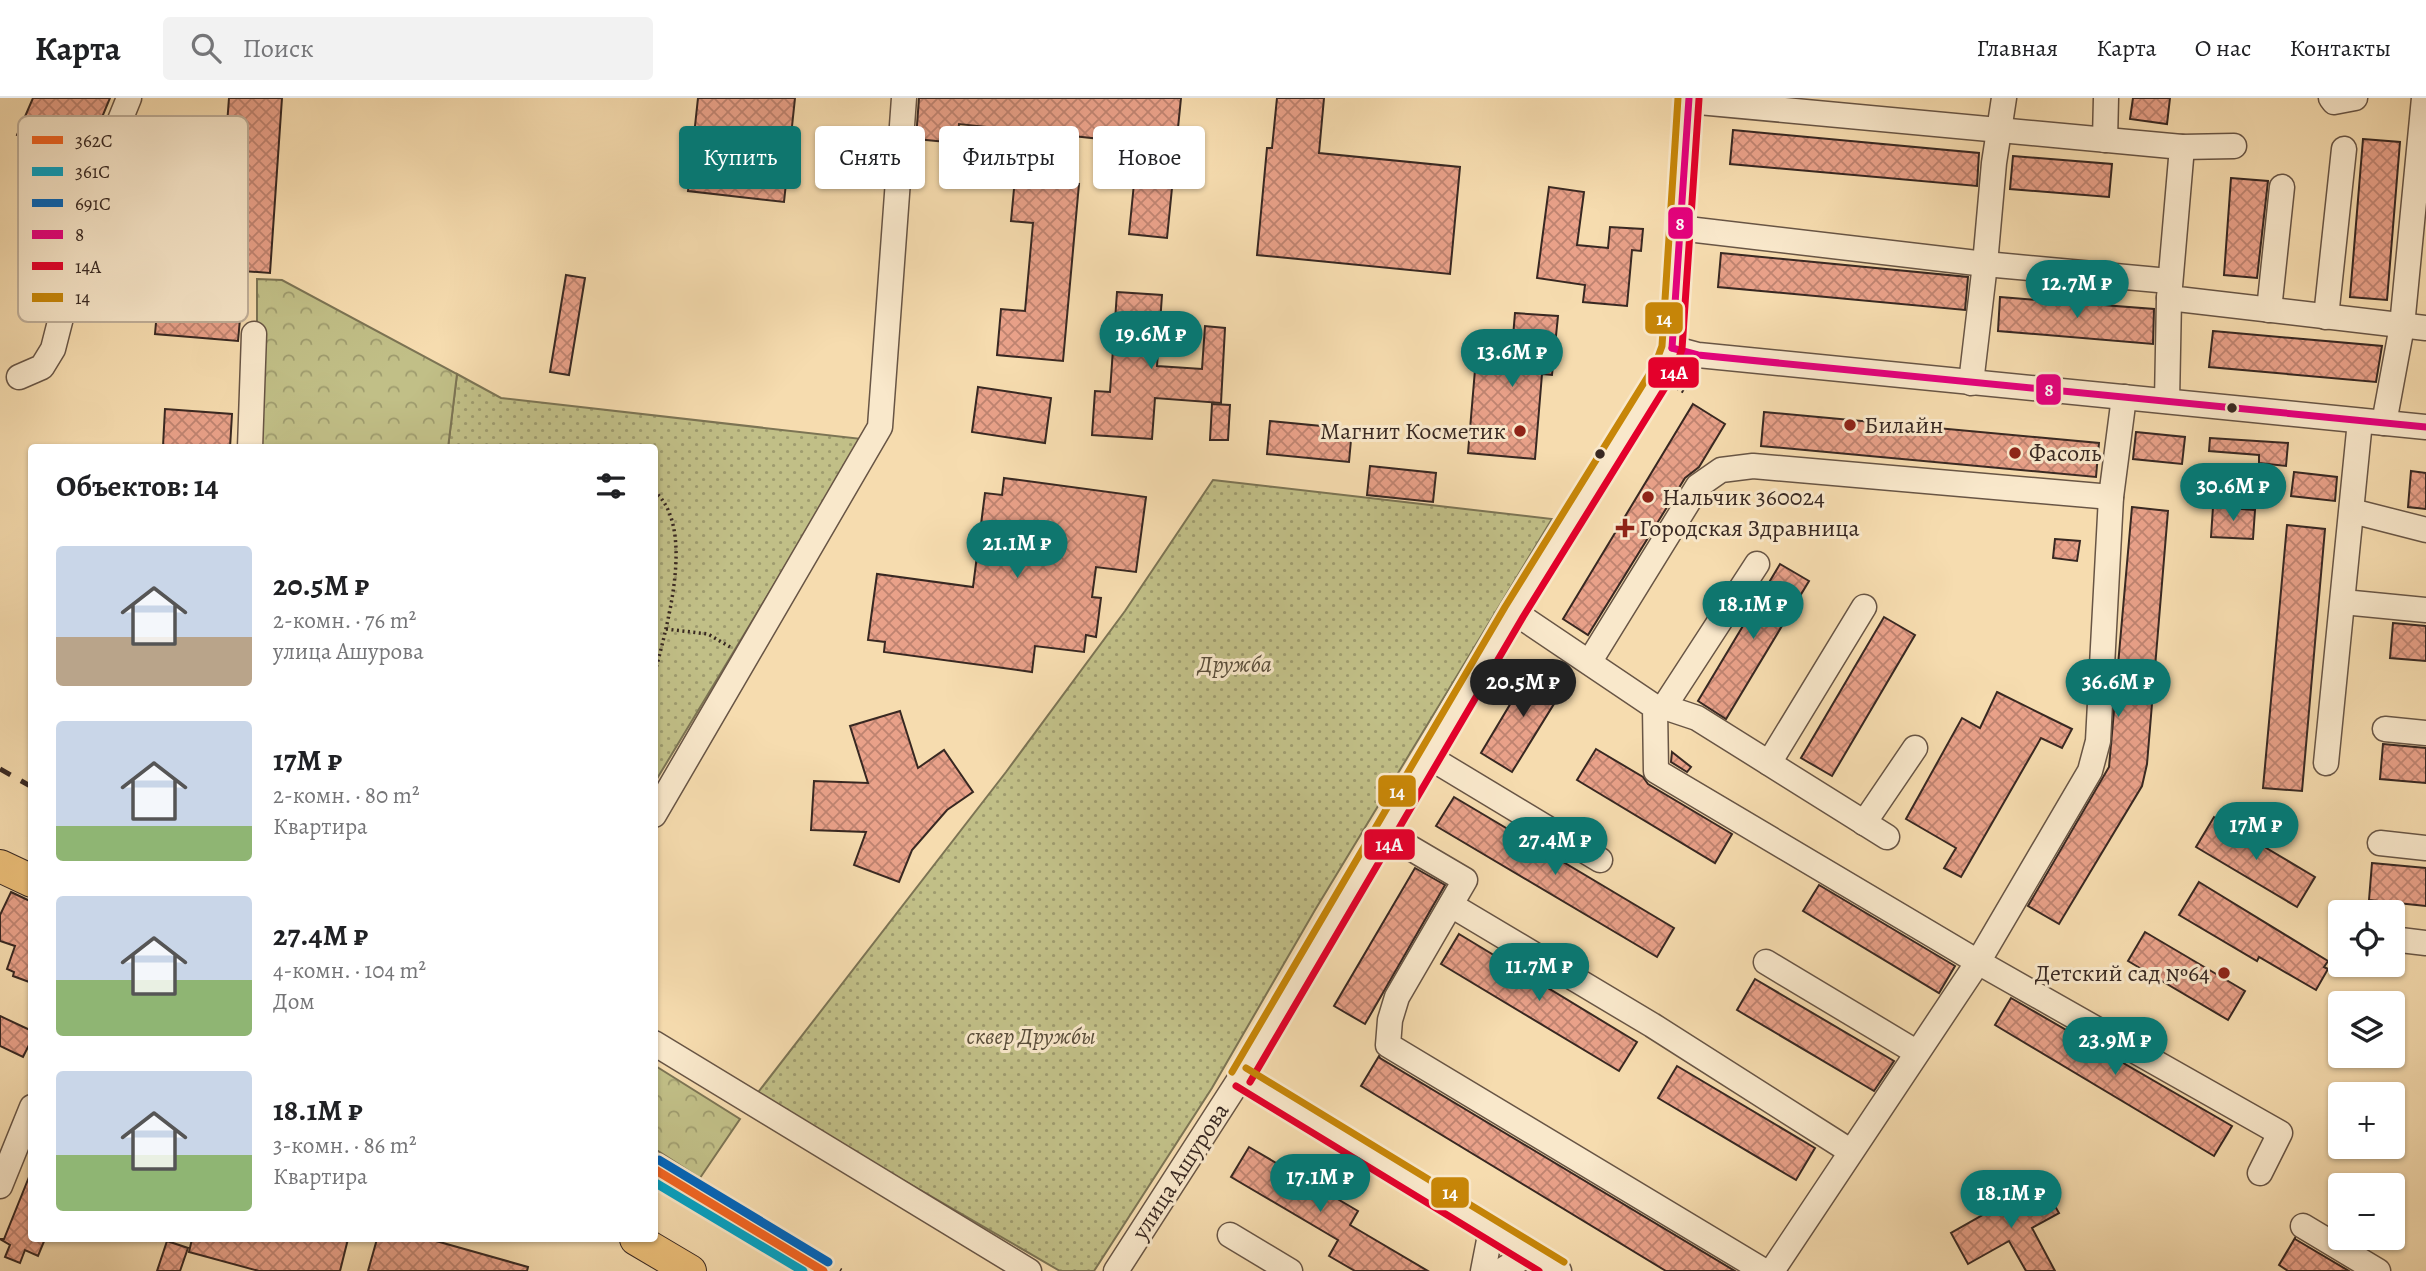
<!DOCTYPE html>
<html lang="ru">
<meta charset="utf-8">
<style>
:root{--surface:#fff;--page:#f2f2f2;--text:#202124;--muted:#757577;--line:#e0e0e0;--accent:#0f766e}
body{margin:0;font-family:Alegreya,serif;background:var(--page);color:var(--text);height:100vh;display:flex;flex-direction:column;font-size:26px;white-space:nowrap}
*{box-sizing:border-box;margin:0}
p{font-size:23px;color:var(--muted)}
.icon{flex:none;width:38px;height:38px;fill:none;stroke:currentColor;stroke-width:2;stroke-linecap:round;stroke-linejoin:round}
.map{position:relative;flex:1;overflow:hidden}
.side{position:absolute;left:28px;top:346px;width:630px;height:798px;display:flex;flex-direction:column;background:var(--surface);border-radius:7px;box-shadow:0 2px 5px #0004}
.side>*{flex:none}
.guide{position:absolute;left:679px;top:28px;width:665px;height:63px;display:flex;gap:14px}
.tools{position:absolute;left:2328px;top:802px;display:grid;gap:14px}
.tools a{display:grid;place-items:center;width:77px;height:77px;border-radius:7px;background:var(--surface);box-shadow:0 2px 5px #0004;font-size:35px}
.price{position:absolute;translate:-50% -60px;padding:0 16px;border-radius:24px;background:var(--accent);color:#fff;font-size:23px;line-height:46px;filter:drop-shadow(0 2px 4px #0008)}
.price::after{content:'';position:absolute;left:50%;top:42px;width:21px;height:16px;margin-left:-10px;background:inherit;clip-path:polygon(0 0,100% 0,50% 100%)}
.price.on{background:#222;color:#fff}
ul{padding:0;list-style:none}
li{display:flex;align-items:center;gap:21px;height:175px;padding:0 28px}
li span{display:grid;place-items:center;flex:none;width:196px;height:140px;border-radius:7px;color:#555}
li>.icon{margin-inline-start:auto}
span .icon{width:84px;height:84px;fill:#fffc;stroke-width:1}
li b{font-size:30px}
h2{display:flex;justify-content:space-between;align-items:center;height:84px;padding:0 28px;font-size:30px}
.chip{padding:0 24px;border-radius:7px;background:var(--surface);box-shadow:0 2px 5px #0004;font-size:24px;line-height:63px}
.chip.on{background:var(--accent);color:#fff}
header{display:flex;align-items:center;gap:42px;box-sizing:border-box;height:98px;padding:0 35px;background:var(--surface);border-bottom:2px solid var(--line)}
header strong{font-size:33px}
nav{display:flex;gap:38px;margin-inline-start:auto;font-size:24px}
.search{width:490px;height:63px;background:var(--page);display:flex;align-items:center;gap:18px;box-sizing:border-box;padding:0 24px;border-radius:7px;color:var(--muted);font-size:26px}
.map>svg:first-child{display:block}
.grass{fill:url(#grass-dots);stroke:#7c7454;stroke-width:2}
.forest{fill:url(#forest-crowns);stroke:#7c7454;stroke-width:2}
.building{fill:url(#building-cross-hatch);stroke:#382822;stroke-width:2}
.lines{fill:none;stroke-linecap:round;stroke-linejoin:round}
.minor-casing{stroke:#685545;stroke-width:27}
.major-casing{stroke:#382822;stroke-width:34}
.path{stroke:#382822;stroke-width:3.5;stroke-dasharray:2 3.5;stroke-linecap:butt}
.minor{stroke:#f9e8cb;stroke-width:24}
.major{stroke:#ebbe78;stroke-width:32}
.rail{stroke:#382822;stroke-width:5;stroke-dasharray:12 12;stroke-linecap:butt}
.bus-1-casing{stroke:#f9e8cb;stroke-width:12}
.bus-2-casing{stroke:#f9e8cb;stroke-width:12}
.bus-3-casing{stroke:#f9e8cb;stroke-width:12}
.bus-1{stroke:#e5007d;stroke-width:7}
.bus-2{stroke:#e4002b;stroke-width:7}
.bus-3{stroke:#c78608;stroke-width:7}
.rail-1-casing{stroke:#f9e8cb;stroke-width:14}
.rail-2-casing{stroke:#f9e8cb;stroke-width:14}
.rail-3-casing{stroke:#f9e8cb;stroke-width:14}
.rail-1{stroke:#f26522;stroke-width:9}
.rail-2{stroke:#03a3c5;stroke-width:9}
.rail-3{stroke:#0065bd;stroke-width:9}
.bus-dot{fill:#382822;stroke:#f9e8cb;stroke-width:2.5}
.poi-dot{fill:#8f2418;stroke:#f9e8cb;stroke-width:2.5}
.labels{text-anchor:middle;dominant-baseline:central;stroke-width:6;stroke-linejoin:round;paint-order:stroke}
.poi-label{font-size:24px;fill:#382822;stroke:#f9e8cb;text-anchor:start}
.park-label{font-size:24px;font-style:italic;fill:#5a4e3b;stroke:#f9e8cb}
.street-label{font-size:24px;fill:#382822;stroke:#f9e8cb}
.key{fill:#f9e8cb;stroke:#bfae98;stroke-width:2}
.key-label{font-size:19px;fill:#382822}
.line-badge{stroke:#f9e8cb;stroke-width:2.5}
.badge-label{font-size:19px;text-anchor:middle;font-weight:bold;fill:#fff}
</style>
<header>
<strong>Карта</strong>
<div class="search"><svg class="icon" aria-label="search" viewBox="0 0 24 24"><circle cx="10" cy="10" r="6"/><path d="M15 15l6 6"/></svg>Поиск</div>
<nav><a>Главная</a><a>Карта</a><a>О нас</a><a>Контакты</a></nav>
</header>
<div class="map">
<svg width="2426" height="1173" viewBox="0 0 2426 1173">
<defs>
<pattern id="grass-dots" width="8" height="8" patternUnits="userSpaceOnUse" patternTransform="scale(1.75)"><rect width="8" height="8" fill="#c1bf87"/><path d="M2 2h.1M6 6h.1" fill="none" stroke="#9e9b6e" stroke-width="1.8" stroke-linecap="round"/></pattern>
<pattern id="forest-crowns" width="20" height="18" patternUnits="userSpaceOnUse" patternTransform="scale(1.75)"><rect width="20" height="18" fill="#c1bf87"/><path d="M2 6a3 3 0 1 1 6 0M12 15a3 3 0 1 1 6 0" fill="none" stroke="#9e9b6e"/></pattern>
<pattern id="building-cross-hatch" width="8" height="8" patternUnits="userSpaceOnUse" patternTransform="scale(1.75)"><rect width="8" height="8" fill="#e9a189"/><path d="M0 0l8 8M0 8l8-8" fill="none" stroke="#be8370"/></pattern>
</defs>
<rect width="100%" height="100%" fill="#f6dcaf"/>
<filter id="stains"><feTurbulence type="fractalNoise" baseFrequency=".00286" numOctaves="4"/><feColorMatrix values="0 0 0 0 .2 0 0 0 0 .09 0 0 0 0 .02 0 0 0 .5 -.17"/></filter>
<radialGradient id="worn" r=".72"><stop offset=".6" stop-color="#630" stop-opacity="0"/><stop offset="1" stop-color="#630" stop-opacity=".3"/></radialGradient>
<g class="grass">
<polygon points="457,276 501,300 862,341 655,684 654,350 448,350"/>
<polygon points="1213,382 1552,421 1315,812 1212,990 1094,1173 1060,1173 756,997 1006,674 1125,513"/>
</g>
<g class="forest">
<polygon points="257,181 282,182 457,276 448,350 257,350"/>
<polygon points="654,967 740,1021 700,1080 655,1051"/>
</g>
<g class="building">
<polygon points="33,0 110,0 83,65 17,37"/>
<polygon points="229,0 282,0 270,175 243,173 248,94 222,93"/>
<polygon points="698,0 795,0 784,104 688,93"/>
<polygon points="919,0 1181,0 1167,140 1129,136 1138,45 959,26 957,45 916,41"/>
<polygon points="1277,0 1324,0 1319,55 1460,69 1450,176 1257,157 1267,50 1272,50"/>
<polygon points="2133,0 2170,0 2167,26 2130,21"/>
<polygon points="1733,32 1979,55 1977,88 1730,66"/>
<polygon points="2363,41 2400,44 2387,202 2350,199"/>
<polygon points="2013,58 2112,66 2109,99 2010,91"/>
<polygon points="1015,80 1079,86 1063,263 997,257 1001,211 1025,213 1033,125 1011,123"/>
<polygon points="2231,80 2268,83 2257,180 2224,177"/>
<polygon points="1549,89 1584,94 1577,147 1608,150 1610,129 1643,131 1641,153 1632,152 1627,208 1583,204 1585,187 1537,180"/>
<polygon points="1721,155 1968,179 1965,212 1718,189"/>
<polygon points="566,177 585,180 569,277 550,274"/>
<polygon points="1117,194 1162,197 1157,268 1202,271 1205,228 1225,230 1221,305 1155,300 1152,341 1092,337 1095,293 1110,294"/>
<polygon points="2000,199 2154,211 2153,246 1998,233"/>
<polygon points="157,213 240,221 238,243 155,236"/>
<polygon points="1515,215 1558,218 1552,277 1542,276 1535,361 1468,355 1477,248 1512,251"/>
<polygon points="2213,233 2382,248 2376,284 2209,269"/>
<polygon points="978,289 1051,300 1045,345 972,334"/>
<polygon points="1212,306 1230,307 1228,342 1210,342"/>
<polygon points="1693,306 1725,326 1699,369 1685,380 1588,537 1563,521"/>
<polygon points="165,311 232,316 230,350 163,348"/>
<polygon points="1764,314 2099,345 2096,379 1761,348"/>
<polygon points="1270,323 1352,331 1349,364 1267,356"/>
<polygon points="2136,334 2185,339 2182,366 2133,361"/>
<polygon points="2210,340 2288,345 2286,368 2259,365 2259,357 2209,353"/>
<polygon points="1370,368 1436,375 1433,404 1367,397"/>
<polygon points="2411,373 2426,375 2426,411 2408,409"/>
<polygon points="2294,374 2337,379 2335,403 2291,398"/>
<polygon points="1004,380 1146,399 1136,474 1096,469 1092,499 1101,500 1096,539 1086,537 1084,554 1035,548 1032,574 884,554 885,544 868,542 877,476 973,489 985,395 1002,397"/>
<polygon points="2132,409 2168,413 2147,666 2142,688 2059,826 2028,808 2109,669"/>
<polygon points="2213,409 2255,412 2253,441 2211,439"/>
<polygon points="2287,427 2325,431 2302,693 2263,690"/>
<polygon points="2055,441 2080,443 2077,463 2053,460"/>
<polygon points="1780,466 1809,483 1726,621 1698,603"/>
<polygon points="1884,519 1915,537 1832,678 1801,660"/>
<polygon points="2393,525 2426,528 2426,563 2390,560"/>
<polygon points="1533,568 1565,588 1512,674 1481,655"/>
<polygon points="1997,594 2072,631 2062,650 2041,640 1961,779 1944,770 1956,750 1906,721 1962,620 1980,630"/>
<polygon points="900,613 918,670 944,652 973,694 947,712 912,752 899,784 854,767 866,734 811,732 814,683 868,685 850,628"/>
<polygon points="2383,646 2426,650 2426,685 2380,681"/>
<polygon points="1596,651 1643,679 1648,686 1732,736 1715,765 1577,682"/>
<polygon points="1672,654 1691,669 1687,674 1671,664"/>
<polygon points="1454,699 1674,830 1657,859 1436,728"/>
<polygon points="2214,719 2315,779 2297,809 2196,749"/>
<polygon points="2372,765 2426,770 2426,808 2369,802"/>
<polygon points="1415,770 1445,787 1365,926 1334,908"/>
<polygon points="2199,784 2328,863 2324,869 2328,871 2316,892 2259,859 2257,863 2179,817"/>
<polygon points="1819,787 1955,868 1939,895 1803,813"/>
<polygon points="11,794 32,804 32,885 13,878 14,874 7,871 15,848 0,843 0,817"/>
<polygon points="2145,834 2245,893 2228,922 2128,863"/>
<polygon points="1459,836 1637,944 1619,973 1441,866"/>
<polygon points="1755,881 1894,963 1874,993 1737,912"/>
<polygon points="2011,900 2232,1028 2214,1058 1995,927"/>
<polygon points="0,918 32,933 32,941 23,959 0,948"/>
<polygon points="1379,958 1380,960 1735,1173 1666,1173 1361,988"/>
<polygon points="1677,968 1815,1050 1796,1082 1658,1000"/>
<polygon points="1249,1049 1358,1113 1350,1127 1428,1173 1355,1173 1329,1158 1338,1142 1231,1079"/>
<polygon points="31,1074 32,1141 45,1141 38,1158 25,1152 20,1165 5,1159 10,1147 0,1141 4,1141"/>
<polygon points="2041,1084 2059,1115 2032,1130 2055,1173 2026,1173 2009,1143 1968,1166 1951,1135"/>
<polygon points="2295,1140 2295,1141 2349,1173 2288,1173 2279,1167"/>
<polygon points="192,1141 348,1141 340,1173 259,1173 189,1154"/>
<polygon points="377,1141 429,1141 528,1169 527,1173 368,1173"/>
<polygon points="167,1143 188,1150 180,1173 157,1173"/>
</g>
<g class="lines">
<g class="minor-casing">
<g id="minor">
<polyline points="2331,0 2334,4 2355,0"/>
<polyline points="1688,3 2182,49 2169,200 2426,230"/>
<polyline points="2105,42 2106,0"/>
<polyline points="2182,49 2234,48"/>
<polyline points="1679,130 1985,166 2169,183"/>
<polyline points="2269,212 2282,89"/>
<polyline points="2326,219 2344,51"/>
<polyline points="1672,250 1698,257 2426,329"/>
<polyline points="19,279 42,269 53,251 97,79 129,0"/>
<polyline points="1971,285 1985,166 1994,65 2004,0"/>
<polyline points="2124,299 2111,399 2098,643 2090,673 1978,864 2280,1035 2260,1075"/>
<polyline points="2167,303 2169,200"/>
<polyline points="2384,325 2402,228 2424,0"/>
<polyline points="250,350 254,236"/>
<polyline points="2352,413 2426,432"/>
<polyline points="2343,504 2426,512"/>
<polyline points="1514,514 1655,609 1656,673 1978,864 1772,1173"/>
<polyline points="1590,563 1698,388 1721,372 1753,368 2111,399"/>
<polyline points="1655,609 1664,609 1757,466"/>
<polyline points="1664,609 1697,620 1887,739"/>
<polyline points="2385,631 2426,635"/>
<polyline points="1429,659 1600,762"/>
<polyline points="1769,665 1864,509"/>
<polyline points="2326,665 2360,323"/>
<polyline points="654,717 880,329 904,0"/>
<polyline points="1864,725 1915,650"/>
<polyline points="1385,735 1465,782 1397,899 1390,922 1388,947 1764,1173"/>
<polyline points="2380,745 2426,750"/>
<polyline points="1451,807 1652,927 1850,1053"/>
<polyline points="2392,841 2426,845"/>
<polyline points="1766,864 1916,954"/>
<polyline points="654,945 1029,1173"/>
<polyline points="1241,979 1559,1173"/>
<polyline points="0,1088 32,1009"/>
<polyline points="2303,1128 2378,1173"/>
<polyline points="1230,1137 1290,1173"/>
<polyline points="1116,1173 1241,979 1514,514 1664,272 1672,250 1689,0"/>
<polyline points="1483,1173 1491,1132"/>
<polyline points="1501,1173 1530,1155"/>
</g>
</g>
<g class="major-casing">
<g id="major">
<polyline points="0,768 32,783"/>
<polyline points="636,1141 690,1173"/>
</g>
</g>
<g class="path">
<polyline points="1677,290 1684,294 1694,276"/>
<path d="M654 393C697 429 666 531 654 578"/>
<polyline points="666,531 708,536 730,549"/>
</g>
<use href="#minor" class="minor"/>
<use href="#major" class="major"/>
<g class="rail">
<polyline points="0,671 32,689"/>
<polyline points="654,1062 841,1173"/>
</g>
<g class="bus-1-casing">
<g id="bus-1">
<polyline points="1672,250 1698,257 2426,329"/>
<polyline points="1672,250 1689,0"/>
</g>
</g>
<g class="bus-2-casing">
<g id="bus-2">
<polyline points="1250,984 1523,519 1673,277 1682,251 1699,1"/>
<polyline points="1236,988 1539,1173"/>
</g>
</g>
<g class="bus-3-casing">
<g id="bus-3">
<polyline points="1246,970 1564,1164"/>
<polyline points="1232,974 1505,509 1655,267 1662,248 1678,0"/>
</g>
</g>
<use href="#bus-1" class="bus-1"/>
<use href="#bus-2" class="bus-2"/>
<use href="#bus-3" class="bus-3"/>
<g class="rail-1-casing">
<polyline id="rail-1" points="654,1071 823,1173"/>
</g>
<g class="rail-2-casing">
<polyline id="rail-2" points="654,1084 803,1173"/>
</g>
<g class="rail-3-casing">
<polyline id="rail-3" points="659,1062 828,1164"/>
</g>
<use href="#rail-1" class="rail-1"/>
<use href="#rail-2" class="rail-2"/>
<use href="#rail-3" class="rail-3"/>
</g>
<g class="bus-dot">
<circle cx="2232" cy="310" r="6"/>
<circle cx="1600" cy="356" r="6"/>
</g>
<g class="poi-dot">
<circle cx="1850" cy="327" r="7"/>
<circle cx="1520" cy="333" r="7"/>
<circle cx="2015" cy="355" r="7"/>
<circle cx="1648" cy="399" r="7"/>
<path d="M1621.5 419.5h7v7h7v7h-7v7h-7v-7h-7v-7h7z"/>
<circle cx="2224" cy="875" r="7"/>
</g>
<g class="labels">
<g class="poi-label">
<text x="1864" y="327">Билайн</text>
<text x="1506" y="333" text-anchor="end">Магнит Косметик</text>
<text x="2029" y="355">Фасоль</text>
<text x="1662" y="399">Нальчик 360024</text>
<text x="1639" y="430">Городская Здравница</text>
<text x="2210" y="875" text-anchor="end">Детский сад №64</text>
</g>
<g class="park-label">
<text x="1235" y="566">Дружба</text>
<text x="1031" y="938">сквер Дружбы</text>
</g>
<g class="street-label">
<text transform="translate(1180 1073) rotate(-57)">улица Ашурова</text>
</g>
</g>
<rect x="18" y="18" width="230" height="206" rx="10" class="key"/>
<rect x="32" y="38" width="31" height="8" fill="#f26522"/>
<rect x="32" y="69" width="31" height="9" fill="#03a3c5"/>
<rect x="32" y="101" width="31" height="8" fill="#0065bd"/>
<rect x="32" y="132" width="31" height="9" fill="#e5007d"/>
<rect x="32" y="164" width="31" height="8" fill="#e4002b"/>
<rect x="32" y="195" width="31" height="9" fill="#c78608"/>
<g class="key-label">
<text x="75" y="49">362С</text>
<text x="75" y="80">361С</text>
<text x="75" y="112">691С</text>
<text x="75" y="143">8</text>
<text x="75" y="175">14А</text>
<text x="75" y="206">14</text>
</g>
<g class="line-badge">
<rect x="1667" y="108" width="27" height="34" rx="7" fill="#e5007d"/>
<rect x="1644" y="203" width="40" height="34" rx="7" fill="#c78608"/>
<rect x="1647" y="258" width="53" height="33" rx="7" fill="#e4002b"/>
<rect x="2035" y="275" width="27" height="33" rx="7" fill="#e5007d"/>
<rect x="1377" y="676" width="40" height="34" rx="7" fill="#c78608"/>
<rect x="1363" y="730" width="53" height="33" rx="7" fill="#e4002b"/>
<rect x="1430" y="1078" width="40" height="33" rx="7" fill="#c78608"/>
</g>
<g class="badge-label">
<text x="1680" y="132">8</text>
<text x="1664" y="227">14</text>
<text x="1674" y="281">14А</text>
<text x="2049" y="298">8</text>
<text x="1397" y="700">14</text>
<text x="1389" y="753">14А</text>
<text x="1450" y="1101">14</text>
</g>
<rect width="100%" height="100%" filter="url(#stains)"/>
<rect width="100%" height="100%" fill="url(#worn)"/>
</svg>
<div class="tools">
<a><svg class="icon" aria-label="locate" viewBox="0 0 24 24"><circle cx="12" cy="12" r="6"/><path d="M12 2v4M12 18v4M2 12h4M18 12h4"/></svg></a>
<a><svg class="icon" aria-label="layers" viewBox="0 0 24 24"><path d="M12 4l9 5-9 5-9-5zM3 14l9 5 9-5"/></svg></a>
<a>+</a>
<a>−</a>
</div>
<b class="price" style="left:2077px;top:222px">12.7M ₽</b>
<b class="price" style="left:1151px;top:273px">19.6M ₽</b>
<b class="price" style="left:1512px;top:291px">13.6M ₽</b>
<b class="price" style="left:2233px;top:425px">30.6M ₽</b>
<b class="price" style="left:1017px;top:482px">21.1M ₽</b>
<b class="price" style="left:1753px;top:543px">18.1M ₽</b>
<b class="price on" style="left:1523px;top:621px">20.5M ₽</b>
<b class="price" style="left:2118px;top:621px">36.6M ₽</b>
<b class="price" style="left:2256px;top:764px">17M ₽</b>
<b class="price" style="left:1555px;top:779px">27.4M ₽</b>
<b class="price" style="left:1539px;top:905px">11.7M ₽</b>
<b class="price" style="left:2115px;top:979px">23.9M ₽</b>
<b class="price" style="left:1320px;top:1116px">17.1M ₽</b>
<b class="price" style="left:2011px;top:1132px">18.1M ₽</b>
<div class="guide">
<a class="chip on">Купить</a>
<a class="chip">Снять</a>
<a class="chip">Фильтры</a>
<a class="chip">Новое</a>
</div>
<section class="side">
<h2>Объектов: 14<svg class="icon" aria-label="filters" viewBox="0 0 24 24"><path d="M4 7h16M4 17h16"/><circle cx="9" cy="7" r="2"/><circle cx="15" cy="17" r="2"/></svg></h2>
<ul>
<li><span style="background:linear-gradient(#c9d6e8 65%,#b9a48a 0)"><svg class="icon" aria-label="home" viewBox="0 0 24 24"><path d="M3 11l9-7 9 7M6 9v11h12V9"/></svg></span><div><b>20.5M ₽</b><p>2-комн. · 76 m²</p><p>улица Ашурова</p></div></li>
<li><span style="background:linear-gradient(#c9d6e8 75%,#8fb573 0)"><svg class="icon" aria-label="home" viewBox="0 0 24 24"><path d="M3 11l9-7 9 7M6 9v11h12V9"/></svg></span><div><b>17M ₽</b><p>2-комн. · 80 m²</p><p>Квартира</p></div></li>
<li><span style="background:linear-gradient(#c9d6e8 60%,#8fb573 0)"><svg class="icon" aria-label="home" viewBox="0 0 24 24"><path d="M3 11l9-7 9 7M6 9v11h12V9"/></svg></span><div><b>27.4M ₽</b><p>4-комн. · 104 m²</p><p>Дом</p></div></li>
<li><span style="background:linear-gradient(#c9d6e8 60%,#8fb573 0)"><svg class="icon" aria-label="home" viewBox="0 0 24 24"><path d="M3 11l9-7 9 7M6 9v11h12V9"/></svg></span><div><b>18.1M ₽</b><p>3-комн. · 86 m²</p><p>Квартира</p></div></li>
</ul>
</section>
</div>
